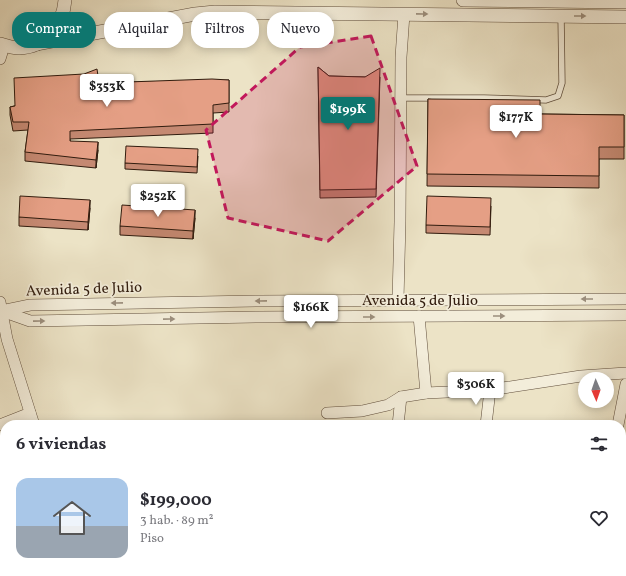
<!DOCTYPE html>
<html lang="es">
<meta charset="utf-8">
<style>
:root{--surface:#fff;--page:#f2f2f3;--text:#2b2b33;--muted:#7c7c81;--line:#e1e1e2;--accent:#0f766e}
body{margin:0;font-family:Vollkorn,serif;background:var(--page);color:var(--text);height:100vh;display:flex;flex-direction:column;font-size:15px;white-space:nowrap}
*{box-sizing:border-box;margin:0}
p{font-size:13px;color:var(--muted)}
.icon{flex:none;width:22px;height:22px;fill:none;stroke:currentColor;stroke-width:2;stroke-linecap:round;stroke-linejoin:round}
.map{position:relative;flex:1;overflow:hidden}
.panel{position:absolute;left:0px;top:420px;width:626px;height:156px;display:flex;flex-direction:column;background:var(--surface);border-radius:16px 16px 0 0;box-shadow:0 2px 10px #0003}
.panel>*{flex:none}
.banner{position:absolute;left:12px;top:12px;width:400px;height:36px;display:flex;gap:8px}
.needle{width:26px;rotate:178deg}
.fabs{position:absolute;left:578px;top:372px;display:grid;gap:8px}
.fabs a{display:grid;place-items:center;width:36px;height:36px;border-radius:50%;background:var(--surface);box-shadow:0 2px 10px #0003;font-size:20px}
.price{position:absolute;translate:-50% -34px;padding:0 9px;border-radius:4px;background:#fff;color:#222;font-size:13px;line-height:26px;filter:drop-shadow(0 1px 2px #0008)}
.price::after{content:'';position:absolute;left:50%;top:24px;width:12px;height:9px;margin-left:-6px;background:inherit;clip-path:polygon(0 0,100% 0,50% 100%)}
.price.active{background:var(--accent);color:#fff}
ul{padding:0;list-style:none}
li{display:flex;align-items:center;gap:12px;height:100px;padding:0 16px}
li+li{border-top:1px solid var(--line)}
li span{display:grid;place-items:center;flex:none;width:112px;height:80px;border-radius:12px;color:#555}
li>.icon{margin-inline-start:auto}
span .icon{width:48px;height:48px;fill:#fffc;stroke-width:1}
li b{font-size:17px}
h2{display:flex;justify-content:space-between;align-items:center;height:48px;padding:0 16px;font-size:17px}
.pill{padding:0 14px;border-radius:16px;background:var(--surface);box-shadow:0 2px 10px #0003;font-size:14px;line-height:36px}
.pill.active{background:var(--accent);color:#fff}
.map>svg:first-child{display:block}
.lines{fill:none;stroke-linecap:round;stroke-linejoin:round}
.service-casing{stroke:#604e3c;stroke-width:7}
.minor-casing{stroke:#604e3c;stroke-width:12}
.tertiary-casing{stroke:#604e3c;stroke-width:14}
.service{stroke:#f3edda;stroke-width:5.5}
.minor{stroke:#f3edda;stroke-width:11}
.tertiary{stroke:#f3edda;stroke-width:13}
.wall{fill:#c58972;stroke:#311c0e}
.shaded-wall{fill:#a06f5d;stroke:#311c0e}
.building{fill:#e59f85;stroke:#311c0e}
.oneway{fill:#9c8f7e}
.marked{fill:#c2185b;fill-opacity:0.2;stroke:#c2185b;stroke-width:3;stroke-dasharray:8 5;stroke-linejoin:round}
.labels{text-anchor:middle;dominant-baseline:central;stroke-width:3.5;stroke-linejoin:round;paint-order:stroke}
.street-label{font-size:15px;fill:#311c0e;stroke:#f3edda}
</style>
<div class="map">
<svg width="626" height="576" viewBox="0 0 626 576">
<rect width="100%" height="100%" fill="#ece3c6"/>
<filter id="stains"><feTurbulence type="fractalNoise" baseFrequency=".005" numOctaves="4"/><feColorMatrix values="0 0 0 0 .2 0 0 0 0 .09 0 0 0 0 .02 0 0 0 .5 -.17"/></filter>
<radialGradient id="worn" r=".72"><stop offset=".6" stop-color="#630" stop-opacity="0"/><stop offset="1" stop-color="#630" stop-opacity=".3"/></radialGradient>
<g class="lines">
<g class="service-casing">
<polyline id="service" points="401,98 484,98 546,100 558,96 562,83 561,16"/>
</g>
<g class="minor-casing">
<g id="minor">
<polyline points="0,59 4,46"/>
<polyline points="398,300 400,222 401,57 404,14"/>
<polyline points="0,302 7,339 34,425"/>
<polyline points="0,311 30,305 258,301 626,299"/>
<polyline points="2,311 30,321 258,317 626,315"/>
<polyline points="419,316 426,393"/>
<polyline points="327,413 362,411 388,405 401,397 426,393 490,390 581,376 626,373"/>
<polyline points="0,425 30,413"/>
<polyline points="398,425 401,397"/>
<polyline points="486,425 490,390"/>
<polyline points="618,425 626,384"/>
<polyline points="621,465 626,466"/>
<polyline points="103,571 106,576"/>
<polyline points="453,571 485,576"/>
<polyline points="585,576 588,571"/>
</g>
</g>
<g class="tertiary-casing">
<g id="tertiary">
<polyline points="463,0 626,2"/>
<path d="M0 44C6 46 12 48 19 48 46 47 63 26 65 0"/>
<polyline points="36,44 195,14 215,12 626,17"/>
</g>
</g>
<use href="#service" class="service"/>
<use href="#minor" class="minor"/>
<use href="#tertiary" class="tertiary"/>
</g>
<g class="wall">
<polygon points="318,67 329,76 365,77 380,77 376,197 320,198"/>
<polygon points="229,80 229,112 213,113 213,133 70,139 70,141 98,150 96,168 25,161 25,152 28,130 13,131 10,115 10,107 14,106 99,83"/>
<polygon points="428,99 540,114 624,115 624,159 599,159 599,188 427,186"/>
<polygon points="198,156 197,173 125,169 125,163"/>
<polygon points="491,206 490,235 426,233 426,225"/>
<polygon points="90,208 88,230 19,226 19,217"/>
<polygon points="195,218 193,239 120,235 120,226"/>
</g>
<g class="shaded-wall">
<polygon points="98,142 98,150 96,168 96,160"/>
<polygon points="90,200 90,208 88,230 88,222"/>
<polygon points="195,210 195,218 193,239 193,231"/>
</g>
<g class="building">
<polygon points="318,67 329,76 365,77 380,68 376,189 320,190"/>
<polygon points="97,69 99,83 212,79 229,80 229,103 213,105 213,124 70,131 70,141 98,142 96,160 25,152 29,122 13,122 10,107 15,106 14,78 84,74"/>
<polygon points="428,99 540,100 540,114 624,115 624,147 599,147 599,176 427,174"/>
<polygon points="126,146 198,149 197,167 125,163"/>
<polygon points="20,196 90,200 88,222 19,217"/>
<polygon points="427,196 491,198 490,227 426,225"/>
<polygon points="122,205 195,210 193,231 120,226"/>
</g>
<defs><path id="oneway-solid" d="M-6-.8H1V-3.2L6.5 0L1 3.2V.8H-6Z"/></defs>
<g class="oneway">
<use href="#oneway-solid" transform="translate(422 14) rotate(1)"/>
<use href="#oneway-solid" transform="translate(580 16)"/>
<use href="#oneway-solid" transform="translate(587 299) rotate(180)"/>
<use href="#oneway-solid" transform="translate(261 301) rotate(179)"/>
<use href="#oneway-solid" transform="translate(117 303) rotate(179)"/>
<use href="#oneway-solid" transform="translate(499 316)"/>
<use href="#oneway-solid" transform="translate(369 317)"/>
<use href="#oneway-solid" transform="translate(169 319) rotate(-1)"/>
<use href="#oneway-solid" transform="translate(39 321) rotate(-1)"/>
</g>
<path class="marked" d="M371 36 417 166 328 241 228 218 206 130 300 47Z"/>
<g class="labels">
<g class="street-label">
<text transform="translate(84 290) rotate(-2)">Avenida 5 de Julio</text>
<text x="420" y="301">Avenida 5 de Julio</text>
</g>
</g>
<rect width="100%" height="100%" filter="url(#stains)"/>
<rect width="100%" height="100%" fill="url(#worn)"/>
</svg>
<div class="fabs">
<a><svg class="needle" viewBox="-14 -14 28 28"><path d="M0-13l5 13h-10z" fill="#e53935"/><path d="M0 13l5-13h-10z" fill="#7c7c81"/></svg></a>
</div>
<b class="price" style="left:107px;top:108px">$353K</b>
<b class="price active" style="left:348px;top:131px">$199K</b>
<b class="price" style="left:516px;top:139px">$177K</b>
<b class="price" style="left:158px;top:218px">$252K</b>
<b class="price" style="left:311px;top:329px">$166K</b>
<b class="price" style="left:476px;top:406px">$306K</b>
<div class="banner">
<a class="pill active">Comprar</a>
<a class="pill">Alquilar</a>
<a class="pill">Filtros</a>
<a class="pill">Nuevo</a>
</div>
<section class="panel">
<h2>6 viviendas<svg class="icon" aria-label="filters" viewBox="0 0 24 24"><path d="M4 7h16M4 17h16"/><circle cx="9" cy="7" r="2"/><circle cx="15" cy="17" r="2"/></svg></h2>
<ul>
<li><span style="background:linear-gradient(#a9c7e8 60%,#9aa5b1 0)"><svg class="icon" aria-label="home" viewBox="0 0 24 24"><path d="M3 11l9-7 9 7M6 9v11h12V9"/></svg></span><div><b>$199,000</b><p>3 hab. · 89 m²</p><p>Piso</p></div><svg class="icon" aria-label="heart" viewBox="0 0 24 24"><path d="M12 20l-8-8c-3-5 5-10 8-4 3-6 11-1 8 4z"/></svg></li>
</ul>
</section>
</div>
